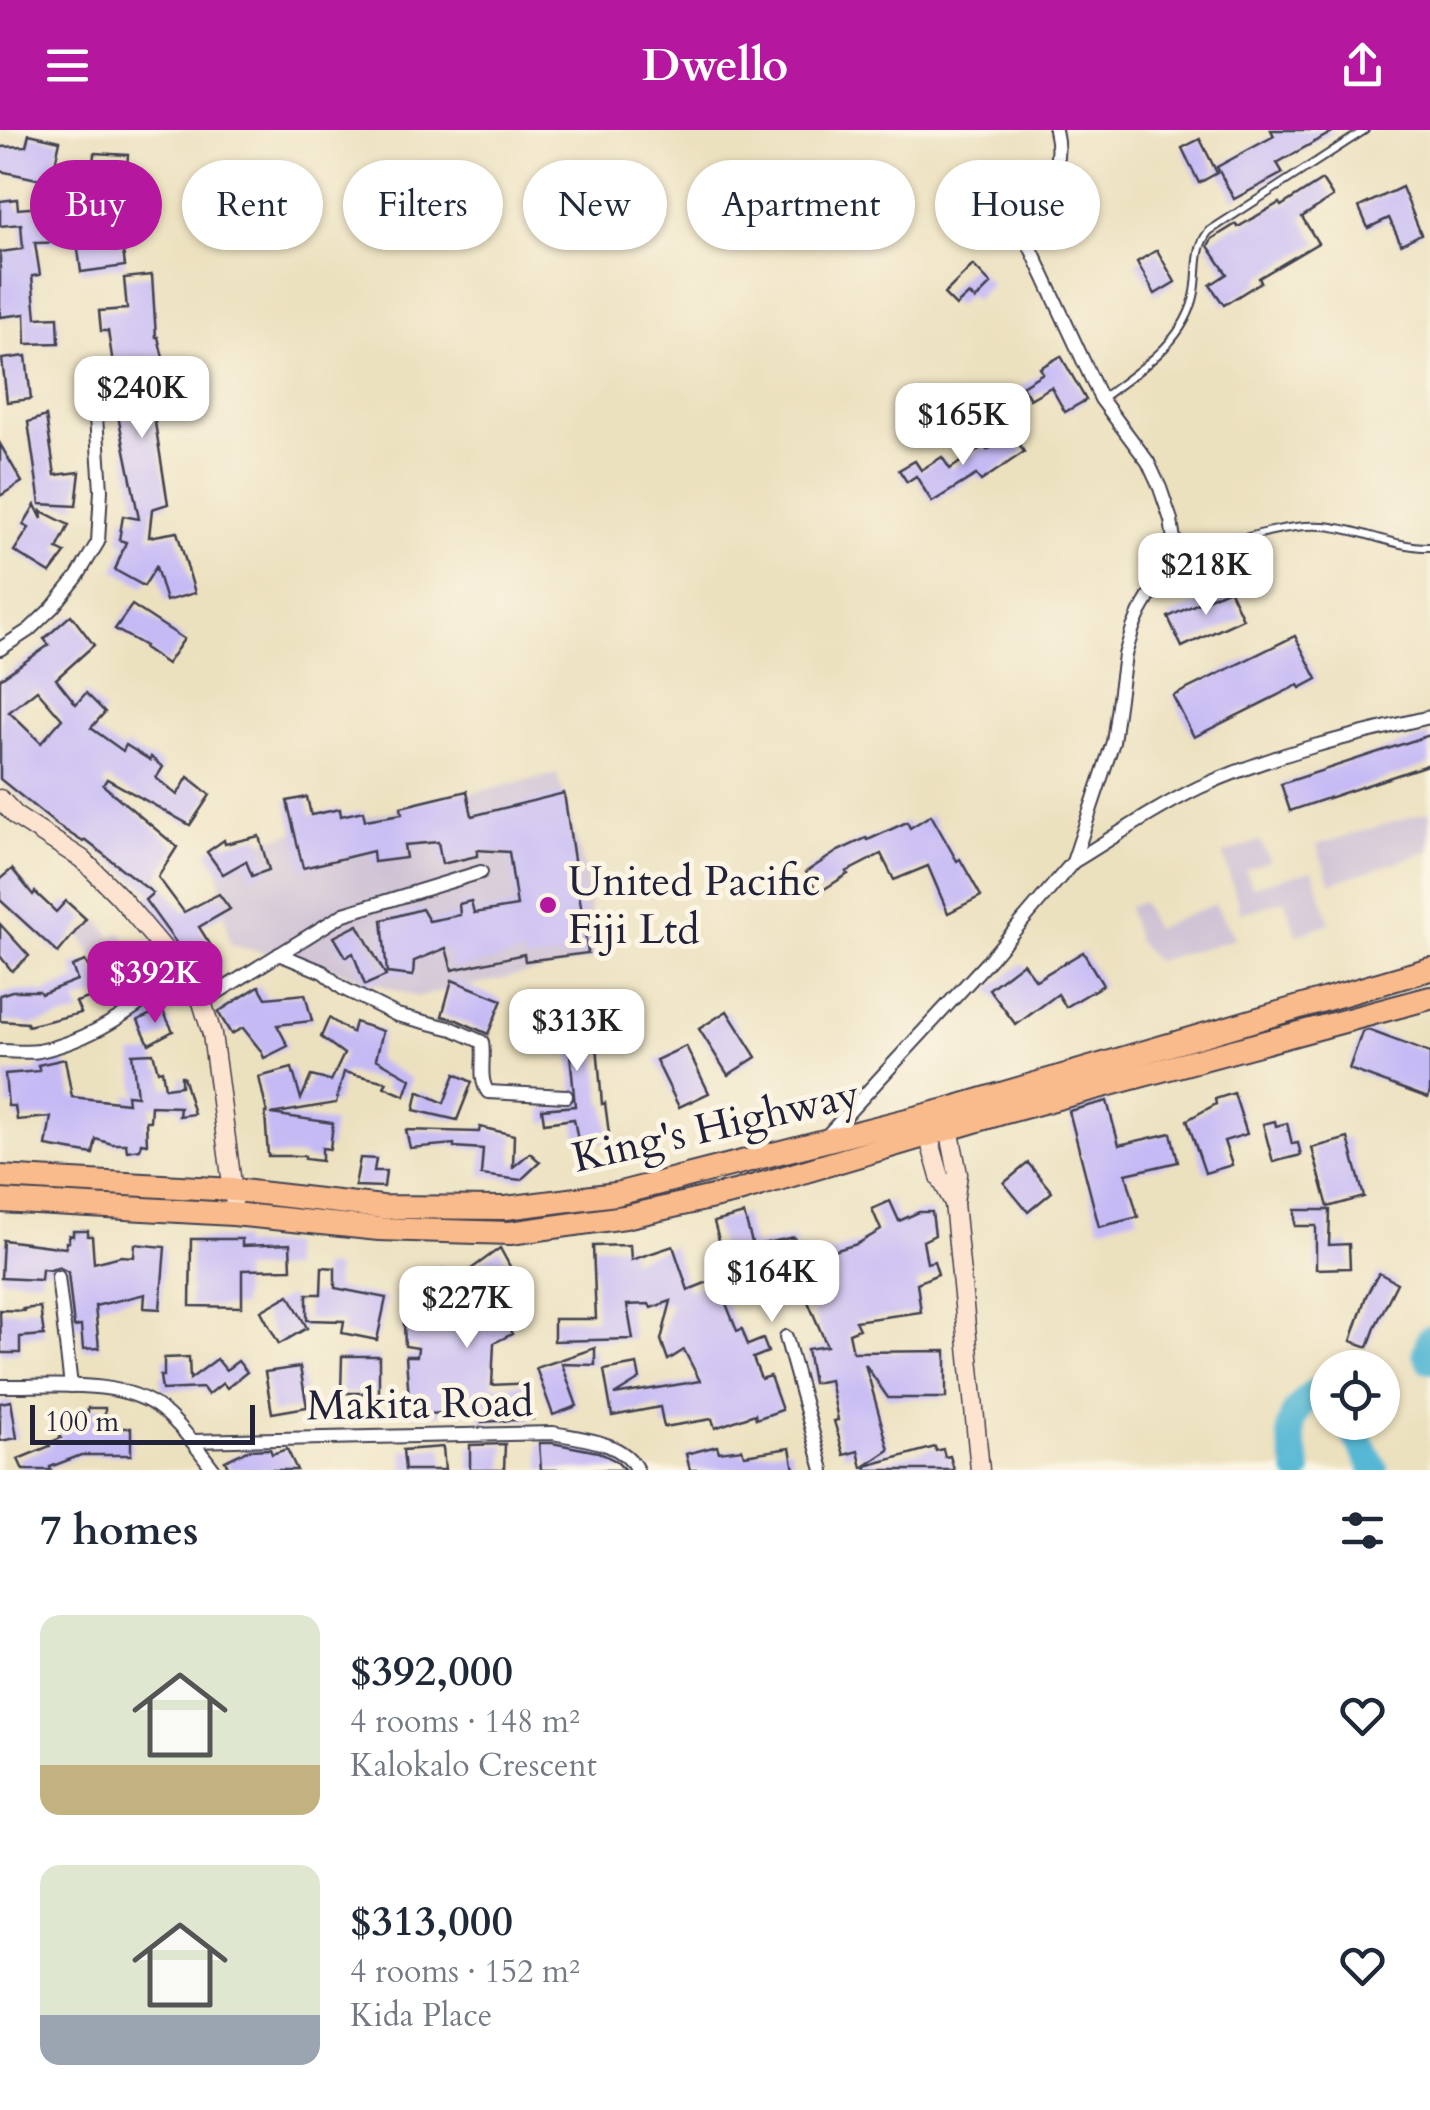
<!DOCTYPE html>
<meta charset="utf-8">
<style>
:root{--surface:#fff;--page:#f2f2f3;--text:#1f2937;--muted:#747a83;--accent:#b5179e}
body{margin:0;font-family:Cardo,serif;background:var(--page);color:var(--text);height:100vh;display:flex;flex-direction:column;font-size:38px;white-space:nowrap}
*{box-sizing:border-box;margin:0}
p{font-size:32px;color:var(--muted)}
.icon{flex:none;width:55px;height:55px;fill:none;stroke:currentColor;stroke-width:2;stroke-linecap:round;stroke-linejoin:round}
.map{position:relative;height:1340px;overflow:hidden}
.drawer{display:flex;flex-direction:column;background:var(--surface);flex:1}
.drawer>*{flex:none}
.hud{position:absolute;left:30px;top:30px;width:1370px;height:90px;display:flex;gap:20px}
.tools{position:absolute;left:1310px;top:1220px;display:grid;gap:20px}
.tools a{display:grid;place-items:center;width:90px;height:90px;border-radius:50%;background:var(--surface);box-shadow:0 2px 8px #0004;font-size:50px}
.scale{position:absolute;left:30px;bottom:25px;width:225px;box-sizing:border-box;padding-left:10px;border:5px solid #22223b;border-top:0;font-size:28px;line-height:35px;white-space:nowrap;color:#22223b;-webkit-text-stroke:8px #fcf5e5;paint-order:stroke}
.price{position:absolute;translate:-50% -85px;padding:0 22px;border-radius:20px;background:#fff;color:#222;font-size:32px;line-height:65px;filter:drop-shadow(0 2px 5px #0008)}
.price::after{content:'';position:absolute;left:50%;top:60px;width:30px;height:22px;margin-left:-15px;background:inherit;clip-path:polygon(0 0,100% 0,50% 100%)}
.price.active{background:var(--accent);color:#fff}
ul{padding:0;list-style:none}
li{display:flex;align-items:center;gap:30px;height:250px;padding:0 40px}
li span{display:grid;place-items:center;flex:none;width:280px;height:200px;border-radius:20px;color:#555}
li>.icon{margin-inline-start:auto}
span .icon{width:120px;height:120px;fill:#fffc;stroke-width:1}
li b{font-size:42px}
h2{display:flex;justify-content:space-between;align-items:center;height:120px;padding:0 40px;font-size:42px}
.tag{padding:0 35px;border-radius:45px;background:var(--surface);box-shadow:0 2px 8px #0004;font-size:35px;line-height:90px}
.tag.active{background:var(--accent);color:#fff}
header{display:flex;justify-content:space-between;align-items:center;height:130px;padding:0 40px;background:var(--accent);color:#fff;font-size:45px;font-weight:600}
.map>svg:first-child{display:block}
.industrial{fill:#ccbfd4}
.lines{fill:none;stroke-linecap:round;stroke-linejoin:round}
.river{stroke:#56b8d4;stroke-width:28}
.building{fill:#c6baf5;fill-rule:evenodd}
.lane-casing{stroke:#403f4f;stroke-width:10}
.street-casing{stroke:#403f4f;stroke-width:16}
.secondary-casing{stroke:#403f4f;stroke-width:21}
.highway-casing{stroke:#403f4f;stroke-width:26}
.lane{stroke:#fff;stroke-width:6}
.street{stroke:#fff;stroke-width:12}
.secondary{stroke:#fde4d1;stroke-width:18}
.highway{stroke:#fabb8c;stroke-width:22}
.poi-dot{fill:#b5179e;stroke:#fcf5e5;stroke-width:4}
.labels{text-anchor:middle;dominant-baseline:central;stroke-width:10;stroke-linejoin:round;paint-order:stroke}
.poi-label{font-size:42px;fill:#22223b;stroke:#fcf5e5;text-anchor:start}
.street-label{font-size:42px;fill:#22223b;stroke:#fcf5e5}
</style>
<header><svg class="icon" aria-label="menu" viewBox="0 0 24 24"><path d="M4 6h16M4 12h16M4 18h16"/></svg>Dwello<svg class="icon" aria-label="share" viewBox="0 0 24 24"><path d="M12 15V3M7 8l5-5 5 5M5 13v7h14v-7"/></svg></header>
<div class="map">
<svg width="1430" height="1340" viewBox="0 0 1430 1340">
<rect width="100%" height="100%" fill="#fcf5e5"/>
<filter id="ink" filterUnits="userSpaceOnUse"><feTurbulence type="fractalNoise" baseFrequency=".01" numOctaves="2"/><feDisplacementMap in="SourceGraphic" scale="20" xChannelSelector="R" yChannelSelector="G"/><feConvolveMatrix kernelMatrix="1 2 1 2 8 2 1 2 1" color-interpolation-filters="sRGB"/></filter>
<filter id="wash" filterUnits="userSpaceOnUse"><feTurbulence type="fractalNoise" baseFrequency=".0048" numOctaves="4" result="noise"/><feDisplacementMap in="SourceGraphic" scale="40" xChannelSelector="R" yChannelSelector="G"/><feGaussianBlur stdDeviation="2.25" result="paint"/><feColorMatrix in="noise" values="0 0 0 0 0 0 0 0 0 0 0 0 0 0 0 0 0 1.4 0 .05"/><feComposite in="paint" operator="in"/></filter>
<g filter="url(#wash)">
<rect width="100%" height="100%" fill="#ece1bf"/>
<g class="industrial">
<polygon points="557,644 587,747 595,829 417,867 328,837 230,815 215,721"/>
<polygon points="1430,681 1430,721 1331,753 1316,715"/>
<polygon points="1260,711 1270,731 1245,739 1252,756 1313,740 1330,793 1296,805 1285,770 1241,783 1223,724"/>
<polygon points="1142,772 1154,799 1215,774 1236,809 1155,831 1136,810 1128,777"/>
<polygon points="100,790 111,807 121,802 139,830 130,836 135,845 113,857 79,804"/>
</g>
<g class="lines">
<g class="river">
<polyline points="1430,1209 1426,1223 1430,1230"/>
<polyline points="1348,1292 1375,1340"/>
<path d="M1298 1340C1290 1303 1281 1290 1314 1263L1328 1269"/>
</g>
</g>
<g id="blocks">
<g class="building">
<polygon points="1271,0 1336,0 1277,33 1283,43 1234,69 1217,37 1274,6"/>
<polygon points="29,4 60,11 51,52 0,41 0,17 26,16"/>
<polygon points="1200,9 1217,43 1199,53 1182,18"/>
<polygon points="94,23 128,25 126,51 92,48"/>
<polygon points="1322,50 1333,67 1302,87 1318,113 1259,148 1261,152 1224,175 1210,155 1227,144 1208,116 1212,109 1236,94 1238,97 1279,73 1281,76"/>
<polygon points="1402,57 1421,104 1401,114 1389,88 1368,98 1359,77"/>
<polygon points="86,67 86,76 130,74 131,105 121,105 125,136 81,142 77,112 35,113 40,145 32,146 36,188 58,187 59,213 26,214 25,184 0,187 0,122 23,119 21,94 0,96 0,71 17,69 18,79 53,76 52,68"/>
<polygon points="1157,120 1175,152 1155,164 1137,132"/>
<polygon points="973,135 991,154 975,170 969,164 956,176 944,164"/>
<polygon points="152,145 156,207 158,207 164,232 144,239 155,280 153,280 168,374 152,379 149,407 177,402 195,463 166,471 156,437 144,456 115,440 126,412 119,410 123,386 139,389 113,261 117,260 108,201 101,201 99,181 127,179 124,148"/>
<polygon points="26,226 31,269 7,272 2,229"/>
<polygon points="1061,226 1086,270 1065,282 1051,257 1030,269 1022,256 1043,243 1040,238"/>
<polygon points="46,286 55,345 80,342 76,376 40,374 28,292"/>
<polygon points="1013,304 1024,322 981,351 976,345 932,372 916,346 907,352 899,340 915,331 921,340 942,327 950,339 984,316 987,320"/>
<polygon points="0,314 22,352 0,366"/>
<polygon points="35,375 42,389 41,381 69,395 57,419 65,423 50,443 14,421 29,398 23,395"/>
<polygon points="1229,459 1243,489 1182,517 1168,487"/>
<polygon points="132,475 184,509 167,534 144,518 145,516 115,499"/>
<path d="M71 485 94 515 56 549 76 574 86 563 105 582 91 598 123 621 126 615 150 630 151 627 163 637 156 648 177 665 188 647 210 665 190 695 107 649 103 655 177 717 158 747 184 782 219 764 230 779 199 797 222 833 201 847 145 770 153 763 85 710 83 712 57 695 0 649V549L49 515 44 509ZM37 560 62 589 41 613 9 582Z"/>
<polygon points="1295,506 1317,549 1300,558 1298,555 1194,607 1173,566"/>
<polygon points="1430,605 1430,634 1290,681 1281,654"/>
<polygon points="467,661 472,686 564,663 588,823 525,831 524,824 452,840 446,818 414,831 413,846 387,843 382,790 422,779 429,791 460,785 459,774 471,771 474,783 517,776 509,722 477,720 477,726 442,734 438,712 404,715 406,728 374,732 373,721 303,738 287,671 307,667 311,685 340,679 341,686 363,681 365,690 402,684 401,677"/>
<polygon points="931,685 957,731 960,729 981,766 948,783 928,736 894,750 881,724 846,742 848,744 818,763 806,742 838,721 866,708 868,710 907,692 910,698"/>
<polygon points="259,706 269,740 252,746 246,731 223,744 207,722 224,710 225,714"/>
<polygon points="12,739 33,765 35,762 56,782 66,771 86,789 58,823 0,770 0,749"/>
<polygon points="0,794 29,826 12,841 0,826"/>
<polygon points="358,795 386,846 365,855 353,823 346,827 334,807"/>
<polygon points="1083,822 1103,855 1066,877 1058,864 1016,895 989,859 1023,833 1036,850"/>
<polygon points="85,831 88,836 92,834 104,863 76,872 81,883 28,896 27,893 0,891 0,865 12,861 39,861 41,864 77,850 72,836"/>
<polygon points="452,850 502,870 488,904 457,890 442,886"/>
<polygon points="259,856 266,868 305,864 312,891 277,895 288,916 264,928 261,921 243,898 231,904 218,882"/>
<polygon points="162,879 173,901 149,914 138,890"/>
<polygon points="586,881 591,904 596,903 602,974 605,973 610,1011 578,1011 574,989 544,993 542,979 575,976 568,902 525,907 523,887"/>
<polygon points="727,881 756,927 728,945 699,899"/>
<polygon points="329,888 352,903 355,892 383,901 376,929 411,949 405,966 384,957 387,952 344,942 336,973 271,984 333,993 330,1019 322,1018 322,1031 305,1029 305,1026 268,1026 265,983 267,983 259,947 292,938 301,969 311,946 331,951 344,924 321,907"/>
<polygon points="1368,900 1430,923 1430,962 1428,968 1349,939 1362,902"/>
<polygon points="686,916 709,963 679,977 656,930"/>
<polygon points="153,923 158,941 162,940 165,958 181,956 181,946 183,946 194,984 179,986 180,977 151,976 150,991 146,991 147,1014 141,1013 140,1019 127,1021 126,1014 112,1014 96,1009 93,1024 46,1016 51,987 17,990 15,976 8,976 5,944 40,941 38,935 65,929 72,967 128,973 127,965 137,966 132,924"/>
<polygon points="455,944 472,952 457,990 414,980 418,961 444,973"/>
<polygon points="1234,963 1247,1004 1224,1011 1232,1035 1205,1043 1187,990 1216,974 1215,969"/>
<polygon points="1107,971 1119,1015 1171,1003 1178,1032 1126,1044 1138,1087 1099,1097 1069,981"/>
<polygon points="1275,991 1276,996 1287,993 1292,1014 1298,1013 1301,1025 1273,1032 1263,994"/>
<polygon points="480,997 514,1005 513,1037 530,1023 540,1032 521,1050 481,1045 483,1019 454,1017 454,1014 410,1018 406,1000 479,1002"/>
<polygon points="1348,1008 1364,1067 1328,1077 1312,1018"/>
<polygon points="360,1028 376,1029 374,1041 386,1041 384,1057 355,1056"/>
<polygon points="1028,1033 1052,1062 1028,1082 1004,1053"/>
<polygon points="890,1071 899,1091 919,1082 932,1082 935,1105 923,1111 927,1133 934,1131 938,1144 917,1153 921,1182 855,1191 859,1199 849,1203 853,1222 946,1221 946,1268 888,1268 865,1234 889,1320 862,1338 858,1321 844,1325 834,1291 838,1290 830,1250 813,1253 807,1219 827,1216 806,1167 778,1173 774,1153 723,1166 737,1201 742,1199 748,1215 763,1209 768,1222 753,1228 761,1249 770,1246 782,1280 756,1289 755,1284 715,1298 712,1289 664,1297 660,1277 612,1286 604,1240 637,1234 640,1249 614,1265 700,1251 684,1220 668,1230 661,1210 671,1171 651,1178 649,1174 627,1175 633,1209 554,1211 554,1189 596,1189 593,1116 630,1115 631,1130 673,1116 688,1160 728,1144 714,1092 744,1084 753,1116 794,1107 800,1131 857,1114 881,1100 872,1079"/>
<polygon points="1295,1080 1330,1080 1329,1115 1349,1114 1350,1138 1316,1139 1316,1096 1295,1096"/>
<polygon points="73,1101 88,1101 88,1106 92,1106 94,1133 121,1126 134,1127 135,1114 165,1117 160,1179 144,1178 145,1164 95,1176 99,1218 83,1219 81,1196 74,1197 68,1142 58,1137 51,1140 42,1139 41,1150 1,1148 3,1110 66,1118 66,1112 69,1112 69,1105 73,1106"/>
<polygon points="191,1109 242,1109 242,1116 290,1114 291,1139 242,1140 242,1177 190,1176"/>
<polygon points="500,1118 520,1155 494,1169 512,1204 494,1213 492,1255 531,1253 533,1289 481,1292 480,1281 410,1285 406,1226 417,1226 418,1218 405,1216 404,1193 470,1189 452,1155 440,1154 442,1139 467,1142"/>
<polygon points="322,1137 335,1138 335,1158 386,1168 377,1210 342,1203 344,1191 307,1190 307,1164 321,1164"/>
<polygon points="1379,1143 1397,1153 1376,1195 1368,1217 1351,1211 1366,1166"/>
<polygon points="289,1165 307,1198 279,1214 261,1181"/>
<polygon points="40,1177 44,1205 20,1207 20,1223 1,1223 0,1180 24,1181 23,1179"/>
<polygon points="595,1218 595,1235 562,1234 577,1276 553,1285 536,1238"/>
<polygon points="342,1226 379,1226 379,1263 341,1263"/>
<polygon points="189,1227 190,1249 217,1229 226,1240 238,1231 247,1242 227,1258 223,1253 208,1265 203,1258 162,1260 160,1246 164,1246 164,1228"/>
<polygon points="300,1237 307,1277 272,1283 265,1242"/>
<polygon points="11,1271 17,1308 0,1311 0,1273"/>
<polygon points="88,1278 105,1278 105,1298 131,1298 131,1325 81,1325 50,1337 51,1340 23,1340 18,1329 50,1316 49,1313 61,1308 57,1296 77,1289 77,1282 88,1282"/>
<polygon points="539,1313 552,1313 598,1322 616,1331 625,1340 541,1340"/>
<polygon points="505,1314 504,1340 470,1340 470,1315"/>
<polygon points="717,1316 719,1322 742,1319 744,1325 790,1318 794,1340 690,1340 686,1324"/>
<polygon points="443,1317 445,1340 405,1340 403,1320"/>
<polygon points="935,1317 936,1321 943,1319 945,1327 950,1326 954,1340 866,1340 866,1336"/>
<polygon points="270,1319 272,1324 287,1319 297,1340 230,1340 225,1331 248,1320"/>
</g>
</g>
</g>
<g filter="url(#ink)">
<use href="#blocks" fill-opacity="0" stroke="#403f4f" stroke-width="2.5"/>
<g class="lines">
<g class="lane-casing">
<g id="lane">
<path d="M1101 269C1138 241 1186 212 1195 162 1199 141 1194 119 1209 101L1365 0"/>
<path d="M1173 427 1186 426C1228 414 1280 393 1323 396 1359 398 1394 418 1430 417"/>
</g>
</g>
<g class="street-casing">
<g id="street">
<polyline points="0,519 29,500 53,477 77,447 98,412 101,360 96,287"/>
<path d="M1073 732C1114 707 1156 678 1200 657 1273 624 1352 605 1430 587"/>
<path d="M279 824 323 842 342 858 397 885 453 899 482 912C485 928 478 949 488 962L566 966"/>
<polyline points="202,872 344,784 481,742"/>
<path d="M0 921C13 921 27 923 39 921 94 910 139 875 183 842"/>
<path d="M824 1009 990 829 1073 732 1113 612 1125 525 1133 498 1140 482 1172 427 1174 410 1171 390 1160 358 1148 332 1101 269 1029 114C1028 107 1026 97 1027 90 1033 51 1067 50 1055 0"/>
<polyline points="58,1147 71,1256"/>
<polyline points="786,1207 823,1340"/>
<path d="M0 1256C50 1257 121 1247 162 1280 182 1296 198 1319 214 1340"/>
<path d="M192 1311 553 1303C582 1309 623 1311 637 1340"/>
</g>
</g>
<g class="secondary-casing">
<g id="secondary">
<polyline points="0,669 17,687 82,729 119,766 183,842 202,872 212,904 234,1069"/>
<polyline points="947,988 958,1044 954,1073 980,1340"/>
<polyline points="925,994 940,1047 954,1073"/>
</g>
</g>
<g class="highway-casing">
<g id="highway">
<polyline points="0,1047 234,1060 382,1077 506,1078 616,1064 946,980 1430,839"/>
<polyline points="0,1071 233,1084 379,1099 510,1103 625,1087 735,1062 1002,983 1430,868"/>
</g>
</g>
<use href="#lane" class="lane"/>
<use href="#street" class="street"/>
<use href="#secondary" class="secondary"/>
<use href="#highway" class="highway"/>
</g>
</g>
<circle class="poi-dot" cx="548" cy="775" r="10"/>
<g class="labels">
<g class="poi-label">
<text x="568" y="751">United Pacific<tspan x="568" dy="48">Fiji Ltd</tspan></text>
</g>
<g class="street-label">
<text transform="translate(716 996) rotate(-13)">King's Highway</text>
<text transform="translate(420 1274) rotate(-1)">Makita Road</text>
</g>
</g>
</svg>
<div class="tools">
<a><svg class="icon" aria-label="locate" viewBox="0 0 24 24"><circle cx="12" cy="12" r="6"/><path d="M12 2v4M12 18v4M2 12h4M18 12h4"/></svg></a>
</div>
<div class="scale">100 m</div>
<b class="price" style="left:142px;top:311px">$240K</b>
<b class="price" style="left:963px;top:338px">$165K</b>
<b class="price" style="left:1206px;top:488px">$218K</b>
<b class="price active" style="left:155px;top:896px">$392K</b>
<b class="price" style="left:577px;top:944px">$313K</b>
<b class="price" style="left:772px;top:1195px">$164K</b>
<b class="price" style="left:467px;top:1221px">$227K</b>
<div class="hud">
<a class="tag active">Buy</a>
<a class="tag">Rent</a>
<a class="tag">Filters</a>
<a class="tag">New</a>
<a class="tag">Apartment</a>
<a class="tag">House</a>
</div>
</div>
<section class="drawer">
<h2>7 homes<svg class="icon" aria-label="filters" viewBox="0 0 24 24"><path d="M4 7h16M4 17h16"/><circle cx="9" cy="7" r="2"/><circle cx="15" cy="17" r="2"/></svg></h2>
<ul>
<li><span style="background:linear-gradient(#dfe7d0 75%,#c2b280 0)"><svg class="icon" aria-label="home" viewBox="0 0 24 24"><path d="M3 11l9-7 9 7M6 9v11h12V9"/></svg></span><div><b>$392,000</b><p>4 rooms · 148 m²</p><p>Kalokalo Crescent</p></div><svg class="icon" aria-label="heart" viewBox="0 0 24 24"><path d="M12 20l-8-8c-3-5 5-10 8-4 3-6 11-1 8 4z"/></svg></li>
<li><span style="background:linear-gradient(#dfe7d0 75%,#9aa5b1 0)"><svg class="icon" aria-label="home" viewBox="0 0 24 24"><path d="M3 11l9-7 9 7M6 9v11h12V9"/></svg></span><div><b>$313,000</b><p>4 rooms · 152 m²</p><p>Kida Place</p></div><svg class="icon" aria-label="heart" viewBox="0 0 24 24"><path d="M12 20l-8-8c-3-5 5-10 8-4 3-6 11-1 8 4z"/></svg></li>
</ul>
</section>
